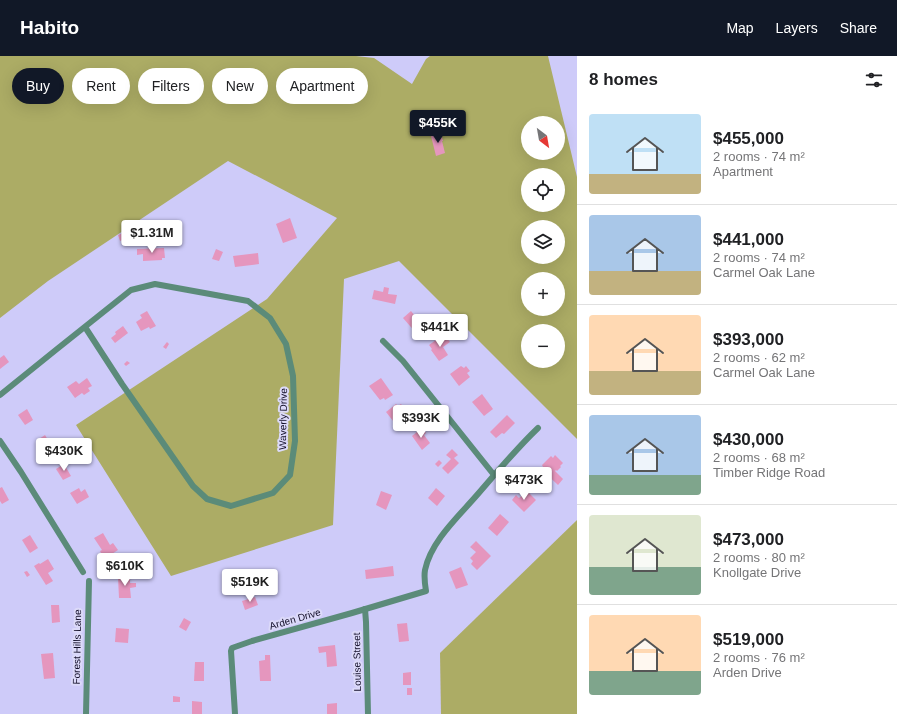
<!DOCTYPE html>
<meta charset="utf-8">
<style>
:root{--surface:#fff;--page:#f2f2f2;--text:#202124;--muted:#757577;--line:#e0e0e0;--accent:#111827}
body{margin:0;font-family:Helvetica,sans-serif;background:var(--page);color:var(--text);height:100vh;display:flex;flex-direction:column;font-size:15px;white-space:nowrap}
*{box-sizing:border-box;margin:0}
p{font-size:13px;color:var(--muted)}
.icon{flex:none;width:22px;height:22px;fill:none;stroke:currentColor;stroke-width:2;stroke-linecap:round;stroke-linejoin:round}
.map{position:relative;flex:1;overflow:hidden}
.side{display:flex;flex-direction:column;background:var(--surface);width:320px}
.side>*{flex:none}
.top-card{position:absolute;left:12px;top:12px;width:380px;height:36px;display:flex;gap:8px}
.needle{width:26px;rotate:149deg}
.controls{position:absolute;left:521px;top:60px;display:grid;gap:8px}
.controls a{display:grid;place-items:center;width:44px;height:44px;border-radius:50%;background:var(--surface);box-shadow:0 4px 16px #0002;font-size:20px}
.price{position:absolute;translate:-50% -34px;padding:0 9px;border-radius:4px;background:#fff;color:#222;font-size:13px;line-height:26px;filter:drop-shadow(0 1px 2px #0008)}
.price::after{content:'';position:absolute;left:50%;top:24px;width:12px;height:9px;margin-left:-6px;background:inherit;clip-path:polygon(0 0,100% 0,50% 100%)}
.price.on{background:var(--accent);color:#fff}
ul{padding:0;list-style:none}
li{display:flex;align-items:center;gap:12px;height:100px;padding:0 12px}
li+li{border-top:1px solid var(--line)}
li span{display:grid;place-items:center;flex:none;width:112px;height:80px;border-radius:4px;color:#555}
li>.icon{margin-inline-start:auto}
span .icon{width:48px;height:48px;fill:#fffc;stroke-width:1}
li b{font-size:17px}
h2{display:flex;justify-content:space-between;align-items:center;height:48px;padding:0 12px;font-size:17px}
.pill{padding:0 14px;border-radius:18px;background:var(--surface);box-shadow:0 4px 16px #0002;font-size:14px;line-height:36px}
.pill.on{background:var(--accent);color:#fff}
header{display:flex;align-items:center;gap:24px;box-sizing:border-box;height:56px;padding:0 20px;background:var(--accent);color:#fff}
header strong{font-size:19px}
nav{display:flex;gap:22px;margin-inline-start:auto;font-size:14px}
main{display:flex;flex:1;min-height:0}
.map>svg:first-child{display:block}
.green{fill:#acac65;fill-rule:evenodd}
.building{fill:#e596be}
.lines{fill:none;stroke-linecap:round;stroke-linejoin:round}
.street{stroke:#5b8b79;stroke-width:6}
.labels{text-anchor:middle;dominant-baseline:central;stroke-width:4;stroke-linejoin:round;paint-order:stroke}
.street-label{font-size:10px;fill:#110d27;stroke:#dcdaf9}
</style>
<header>
<strong>Habito</strong>
<nav><a>Map</a><a>Layers</a><a>Share</a></nav>
</header>
<main>
<div class="map">
<svg width="577" height="658" viewBox="0 0 577 658">
<rect width="100%" height="100%" fill="#cecbf9"/>
<g class="green">
<path d="M0 0H356L374 2 412 28 426 3 430 0H548L577 121V383L399 205 344 223 333 469 171 520 76 369 267 243 337 162 228 105 48 225 0 262ZM528 67H558V97H528ZM528 119H558V149H528ZM528 171H558V201H528ZM528 223H558V253H528ZM528 275H558V305H528Z"/>
<polygon points="577,464 577,658 441,658 440,597"/>
</g>
<g class="building">
<polygon points="440,73 443,85 442,85 445,97 436,100 431,80 438,78 437,74"/>
<polygon points="290,162 297,182 283,187 276,168"/>
<polygon points="135,167 141,172 135,180 129,174"/>
<polygon points="123,177 125,183 120,185 118,179"/>
<polygon points="164,192 165,202 162,202 162,204 143,205 143,198 137,199 137,193"/>
<polygon points="216,193 223,196 219,205 212,203"/>
<polygon points="258,197 259,208 235,211 233,200"/>
<polygon points="384,231 389,232 388,238 397,239 395,248 372,243 374,234 383,236"/>
<polygon points="147,255 156,270 150,273 149,271 141,275 136,266 142,262 140,259"/>
<polygon points="411,255 425,272 417,278 403,262"/>
<polygon points="123,270 128,277 115,287 111,282 116,278 115,276"/>
<polygon points="445,280 450,286 443,291 448,299 439,305 431,294 432,293 429,289 436,284 438,285"/>
<polygon points="167,286 169,288 166,293 163,291"/>
<polygon points="4,299 9,306 0,313 0,302"/>
<polygon points="127,305 130,307 126,310 124,308"/>
<polygon points="461,310 464,312 466,310 470,315 467,317 470,321 459,330 450,318"/>
<polygon points="87,322 92,330 88,332 90,335 84,339 82,337 75,342 67,331 76,325 79,328"/>
<polygon points="381,322 393,339 385,344 384,342 380,344 369,330"/>
<polygon points="482,338 493,353 484,360 472,346"/>
<polygon points="396,348 398,350 401,348 406,355 409,353 413,358 397,370 386,356"/>
<polygon points="27,353 33,364 25,369 18,359"/>
<polygon points="507,359 515,367 504,378 502,377 496,382 490,376"/>
<polygon points="422,372 426,377 424,379 430,387 422,394 412,380"/>
<polygon points="45,379 54,394 44,399 36,385"/>
<polygon points="452,393 458,399 454,402 459,407 448,418 442,412 451,403 446,399"/>
<polygon points="555,399 563,407 560,410 561,411 557,415 556,414 555,415 563,423 558,429 541,413 543,411 542,409 551,400 553,402"/>
<polygon points="439,404 442,407 438,411 435,408"/>
<polygon points="64,408 71,420 63,424 56,413"/>
<polygon points="2,431 9,444 2,448 0,445 0,432"/>
<polygon points="79,432 81,436 85,433 89,441 77,448 70,437"/>
<polygon points="436,432 445,440 437,450 428,442"/>
<polygon points="381,435 392,439 386,454 376,449"/>
<polygon points="527,435 536,444 524,456 512,444 516,439 519,442"/>
<polygon points="500,458 509,466 497,480 488,472"/>
<polygon points="103,477 110,489 113,487 118,494 104,503 100,495 102,494 94,482"/>
<polygon points="30,479 38,492 30,497 22,484"/>
<polygon points="476,485 491,500 477,514 471,508 473,505 470,502 476,496 470,491"/>
<polygon points="48,503 54,513 48,517 53,525 46,529 34,510 39,507 40,508"/>
<polygon points="393,510 394,520 366,523 365,514"/>
<polygon points="461,511 468,529 456,533 449,516"/>
<polygon points="27,515 30,519 27,521 24,516"/>
<polygon points="130,520 130,527 136,527 136,531 130,532 131,542 119,542 118,521"/>
<polygon points="255,541 258,549 245,554 242,545"/>
<polygon points="51,549 59,549 60,566 52,567"/>
<polygon points="184,562 191,566 186,575 179,571"/>
<polygon points="407,567 409,585 399,586 397,568"/>
<polygon points="116,572 129,573 128,587 115,586"/>
<polygon points="335,589 337,610 327,611 326,596 319,597 318,591"/>
<polygon points="53,597 55,622 44,623 41,598"/>
<polygon points="265,599 270,599 271,625 260,625 259,605 265,604"/>
<polygon points="195,606 204,606 204,625 194,625"/>
<polygon points="411,616 411,629 403,629 403,617"/>
<rect x="407" y="632" width="5" height="7"/>
<polygon points="173,640 180,641 180,646 173,646"/>
<polygon points="192,645 202,646 202,658 192,658"/>
<polygon points="337,647 337,658 327,658 327,648"/>
</g>
<g class="lines">
<g class="street">
<polyline points="383,285 403,305 494,419"/>
<polyline points="0,339 57,293 131,234 155,228 210,238 248,245 270,262 286,288 293,320 295,385 290,419 273,437 231,450 207,443 193,430 122,328 85,271"/>
<polyline points="0,385 21,416 83,516"/>
<polyline points="365,553 366,566 368,658"/>
<polyline points="86,658 89,525"/>
<path d="M235 658 231 595 232 592 252 585 352 557 426 535C425 529 424 520 425 514 431 485 459 460 477 439 497 416 516 393 538 372"/>
</g>
</g>
<g class="labels">
<g class="street-label">
<text transform="translate(283 363) rotate(-89)">Waverly Drive</text>
<text transform="translate(295 563) rotate(-16)">Arden Drive</text>
<text transform="translate(77 591) rotate(-89)">Forest Hills Lane</text>
<text transform="translate(357 606) rotate(-91)">Louise Street</text>
</g>
</g>
</svg>
<div class="controls">
<a><svg class="needle" viewBox="-14 -14 28 28"><path d="M0-13l5 13h-10z" fill="#e53935"/><path d="M0 13l5-13h-10z" fill="#757577"/></svg></a>
<a><svg class="icon" aria-label="locate" viewBox="0 0 24 24"><circle cx="12" cy="12" r="6"/><path d="M12 2v4M12 18v4M2 12h4M18 12h4"/></svg></a>
<a><svg class="icon" aria-label="layers" viewBox="0 0 24 24"><path d="M12 4l9 5-9 5-9-5zM3 14l9 5 9-5"/></svg></a>
<a>+</a>
<a>−</a>
</div>
<b class="price on" style="left:438px;top:88px">$455K</b>
<b class="price" style="left:152px;top:198px">$1.31M</b>
<b class="price" style="left:440px;top:292px">$441K</b>
<b class="price" style="left:421px;top:383px">$393K</b>
<b class="price" style="left:64px;top:416px">$430K</b>
<b class="price" style="left:524px;top:445px">$473K</b>
<b class="price" style="left:125px;top:531px">$610K</b>
<b class="price" style="left:250px;top:547px">$519K</b>
<div class="top-card">
<a class="pill on">Buy</a>
<a class="pill">Rent</a>
<a class="pill">Filters</a>
<a class="pill">New</a>
<a class="pill">Apartment</a>
</div>
</div>
<section class="side">
<h2>8 homes<svg class="icon" aria-label="filters" viewBox="0 0 24 24"><path d="M4 7h16M4 17h16"/><circle cx="9" cy="7" r="2"/><circle cx="15" cy="17" r="2"/></svg></h2>
<ul>
<li><span style="background:linear-gradient(#bfe0f5 75%,#c2b280 0)"><svg class="icon" aria-label="home" viewBox="0 0 24 24"><path d="M3 11l9-7 9 7M6 9v11h12V9"/></svg></span><div><b>$455,000</b><p>2 rooms · 74 m²</p><p>Apartment</p></div></li>
<li><span style="background:linear-gradient(#a9c7e8 70%,#c2b280 0)"><svg class="icon" aria-label="home" viewBox="0 0 24 24"><path d="M3 11l9-7 9 7M6 9v11h12V9"/></svg></span><div><b>$441,000</b><p>2 rooms · 74 m²</p><p>Carmel Oak Lane</p></div></li>
<li><span style="background:linear-gradient(#ffd9b3 70%,#c2b280 0)"><svg class="icon" aria-label="home" viewBox="0 0 24 24"><path d="M3 11l9-7 9 7M6 9v11h12V9"/></svg></span><div><b>$393,000</b><p>2 rooms · 62 m²</p><p>Carmel Oak Lane</p></div></li>
<li><span style="background:linear-gradient(#a9c7e8 75%,#7fa58c 0)"><svg class="icon" aria-label="home" viewBox="0 0 24 24"><path d="M3 11l9-7 9 7M6 9v11h12V9"/></svg></span><div><b>$430,000</b><p>2 rooms · 68 m²</p><p>Timber Ridge Road</p></div></li>
<li><span style="background:linear-gradient(#dfe7d0 65%,#7fa58c 0)"><svg class="icon" aria-label="home" viewBox="0 0 24 24"><path d="M3 11l9-7 9 7M6 9v11h12V9"/></svg></span><div><b>$473,000</b><p>2 rooms · 80 m²</p><p>Knollgate Drive</p></div></li>
<li><span style="background:linear-gradient(#ffd9b3 70%,#7fa58c 0)"><svg class="icon" aria-label="home" viewBox="0 0 24 24"><path d="M3 11l9-7 9 7M6 9v11h12V9"/></svg></span><div><b>$519,000</b><p>2 rooms · 76 m²</p><p>Arden Drive</p></div></li>
</ul>
</section>
</main>
